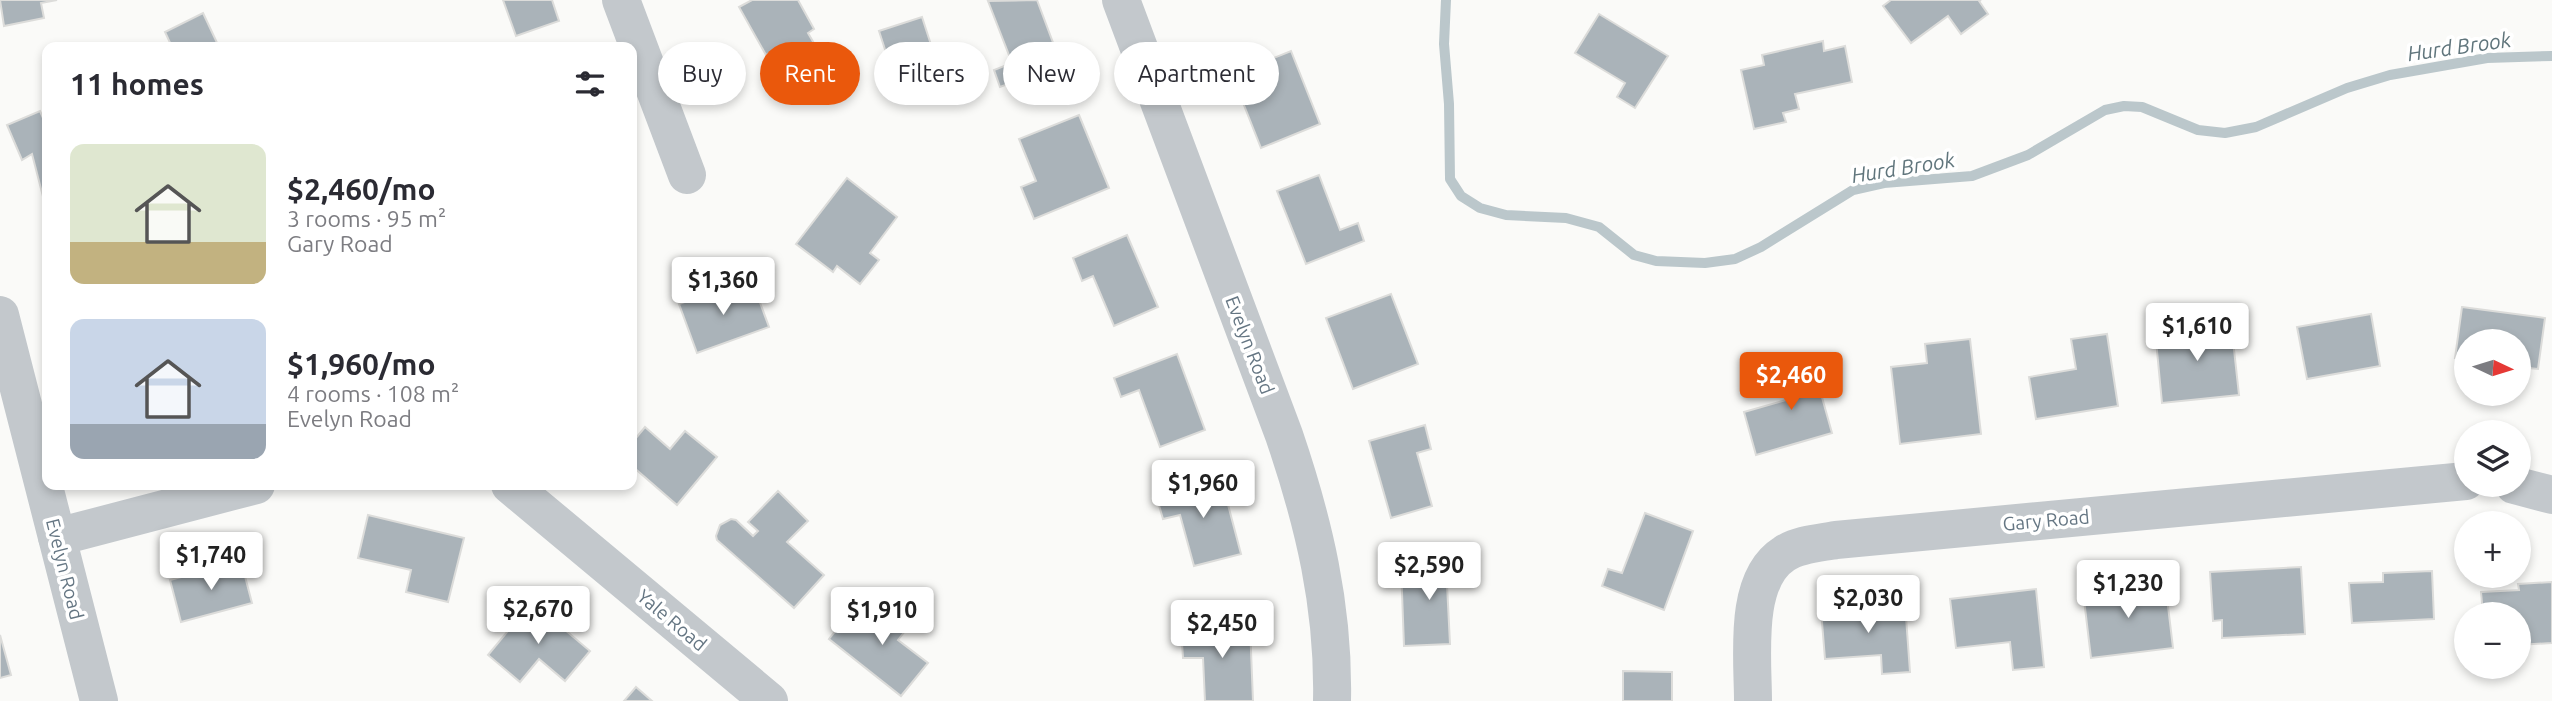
<!DOCTYPE html>
<meta charset="utf-8">
<style>
:root{--surface:#fff;--page:#f2f2f3;--text:#2b2b33;--muted:#7c7c81;--accent:#ea580c}
body{margin:0;font-family:Ubuntu,sans-serif;background:var(--page);color:var(--text);height:100vh;display:flex;flex-direction:column;font-size:26px;white-space:nowrap}
*{box-sizing:border-box;margin:0}
p{font-size:23px;color:var(--muted)}
.icon{flex:none;width:38px;height:38px;fill:none;stroke:currentColor;stroke-width:2;stroke-linecap:round;stroke-linejoin:round}
.map{position:relative;flex:1;overflow:hidden}
.side{position:absolute;left:42px;top:42px;width:595px;height:448px;display:flex;flex-direction:column;background:var(--surface);border-radius:14px;box-shadow:0 4px 10px #0003}
.side>*{flex:none}
.hud{position:absolute;left:658px;top:42px;width:665px;height:63px;display:flex;gap:14px}
.needle{width:46px;rotate:94deg}
.controls{position:absolute;left:2454px;top:329px;display:grid;gap:14px}
.controls a{display:grid;place-items:center;width:77px;height:77px;border-radius:50%;background:var(--surface);box-shadow:0 4px 10px #0003;font-size:35px}
.price{position:absolute;translate:-50% -60px;padding:0 16px;border-radius:7px;background:#fff;color:#222;font-size:23px;line-height:46px;filter:drop-shadow(0 2px 4px #0008)}
.price::after{content:'';position:absolute;left:50%;top:42px;width:21px;height:16px;margin-left:-10px;background:inherit;clip-path:polygon(0 0,100% 0,50% 100%)}
.price.on{background:var(--accent);color:#fff}
ul{padding:0;list-style:none}
li{display:flex;align-items:center;gap:21px;height:175px;padding:0 28px}
li span{display:grid;place-items:center;flex:none;width:196px;height:140px;border-radius:14px;color:#555}
li>.icon{margin-inline-start:auto}
span .icon{width:84px;height:84px;fill:#fffc;stroke-width:1}
li b{font-size:30px}
h2{display:flex;justify-content:space-between;align-items:center;height:84px;padding:0 28px;font-size:30px}
.chip{padding:0 24px;border-radius:32px;background:var(--surface);box-shadow:0 4px 10px #0003;font-size:24px;line-height:63px}
.chip.on{background:var(--accent);color:#fff}
.map>svg:first-child{display:block}
.lines{fill:none;stroke-linecap:round;stroke-linejoin:round}
.stream{stroke:#bbc7cb;stroke-width:10}
.building{fill:#aab3b9;stroke:#dcdcda;stroke-width:2}
.minor{stroke:#c3c8cc;stroke-width:38}
.labels{text-anchor:middle;dominant-baseline:central;stroke-width:7;stroke-linejoin:round;paint-order:stroke}
.street-label{font-size:19px;fill:#657683;stroke:#fff}
.water-label{font-size:21px;font-style:italic;fill:#60757c;stroke:#fff}
</style>
<div class="map">
<svg width="2552" height="701" viewBox="0 0 2552 701">
<rect width="100%" height="100%" fill="#fafaf8"/>
<g class="lines">
<polyline class="stream" points="1446,0 1444,44 1449,104 1450,179 1461,196 1480,208 1506,215 1566,218 1599,227 1634,255 1656,261 1705,263 1735,259 1761,247 1853,190 1884,183 1972,176 2028,155 2105,110 2124,106 2142,107 2198,130 2225,133 2256,127 2347,88 2390,75 2487,58 2552,56"/>
</g>
<g class="building">
<polygon points="0,0 57,0 41,3 44,18 4,26"/>
<polygon points="503,0 552,0 559,21 516,36"/>
<polygon points="752,0 798,0 814,29 808,33 819,52 784,72 773,51 766,55 739,7"/>
<polygon points="1037,0 1061,64 1000,87 994,70 1012,63 988,1"/>
<polygon points="1891,0 1981,0 1979,1 1988,14 1961,34 1948,16 1911,43 1883,6"/>
<polygon points="203,13 219,47 172,47 165,32"/>
<polygon points="1599,14 1668,56 1635,108 1617,97 1625,83 1575,53"/>
<polygon points="922,17 935,57 892,71 879,31"/>
<polygon points="1823,41 1824,51 1845,46 1852,82 1795,94 1799,109 1783,113 1786,122 1754,129 1741,70 1764,65 1762,55"/>
<polygon points="1291,51 1320,124 1261,148 1232,75"/>
<polygon points="40,111 47,127 47,212 32,154 22,160 7,125"/>
<polygon points="1079,115 1109,188 1034,219 1021,187 1036,181 1019,139"/>
<polygon points="1319,175 1340,230 1358,223 1364,241 1306,264 1277,191"/>
<polygon points="847,178 897,217 870,253 879,260 860,284 837,266 833,272 796,244"/>
<polygon points="1127,235 1158,307 1114,326 1093,276 1082,281 1073,258"/>
<polygon points="731,285 735,297 755,289 769,327 697,353 679,304"/>
<polygon points="1391,294 1418,364 1353,389 1326,318"/>
<polygon points="2462,307 2545,318 2538,369 2518,367 2518,341 2466,341 2466,359 2455,358"/>
<polygon points="2371,314 2380,366 2307,379 2297,327"/>
<polygon points="2231,322 2239,395 2162,403 2155,330"/>
<polygon points="2107,334 2118,406 2036,419 2029,377 2076,369 2071,339"/>
<polygon points="1970,339 1981,434 1900,444 1891,367 1927,363 1925,344"/>
<polygon points="1177,354 1205,430 1160,447 1139,390 1121,397 1114,378"/>
<polygon points="1811,358 1832,433 1756,455 1744,412 1786,400 1777,367"/>
<polygon points="1425,425 1431,449 1417,453 1432,506 1391,518 1369,441"/>
<polygon points="645,427 670,449 685,431 717,457 677,505 632,466 632,434 636,438"/>
<polygon points="1221,478 1241,554 1194,566 1180,515 1163,519 1156,495"/>
<polygon points="778,491 808,521 787,542 824,575 794,608 717,540 716,536 720,525 731,519 736,520 753,536 758,531 748,522"/>
<polygon points="1645,513 1693,531 1664,610 1602,586 1608,569 1622,573"/>
<polygon points="368,515 464,538 448,602 406,592 411,570 358,558"/>
<polygon points="241,561 252,603 181,622 170,580"/>
<polygon points="1467,563 1468,584 1447,584 1450,644 1404,646 1401,566"/>
<polygon points="2301,567 2305,634 2222,638 2222,620 2213,621 2210,572"/>
<polygon points="2432,571 2434,619 2352,623 2349,583 2383,582 2383,573"/>
<polygon points="2165,581 2173,648 2091,658 2083,591"/>
<polygon points="2552,582 2552,643 2518,645 2518,614 2483,614 2481,592 2519,590 2518,584"/>
<polygon points="2036,589 2044,667 2013,670 2010,642 1956,648 1950,599"/>
<polygon points="885,599 913,621 898,640 928,663 901,696 829,639 849,614 863,625"/>
<polygon points="532,602 590,651 565,681 539,659 520,682 488,655"/>
<polygon points="1905,603 1910,672 1882,674 1881,655 1825,659 1821,610"/>
<polygon points="1250,625 1253,701 1205,701 1203,658 1183,658 1181,628"/>
<polygon points="0,635 11,675 0,678"/>
<polygon points="1623,671 1672,672 1672,701 1623,701"/>
<polygon points="636,687 652,701 624,701"/>
</g>
<g class="lines">
<g class="minor">
<polyline points="621,0 687,175"/>
<path d="M1121 0 1284 435C1314 523 1334 607 1332 701"/>
<polyline points="0,315 99,701"/>
<polyline points="510,485 769,701"/>
<polyline points="2514,485 2552,495"/>
<polyline points="57,537 256,485"/>
<path d="M1753 701C1753 658 1743 580 1784 554 1799 544 1820 543 1836 540L2466 481"/>
</g>
</g>
<g class="labels">
<g class="street-label">
<text transform="translate(1250 345) rotate(69)">Evelyn Road</text>
<text transform="translate(2046 520) rotate(-5)">Gary Road</text>
<text transform="translate(65 569) rotate(76)">Evelyn Road</text>
<text transform="translate(672 620) rotate(40)">Yale Road</text>
</g>
<g class="water-label">
<text transform="translate(2459 46) rotate(-8)">Hurd Brook</text>
<text transform="translate(1903 167) rotate(-9)">Hurd Brook</text>
</g>
</g>
</svg>
<div class="controls">
<a><svg class="needle" viewBox="-14 -14 28 28"><path d="M0-13l5 13h-10z" fill="#e53935"/><path d="M0 13l5-13h-10z" fill="#7c7c81"/></svg></a>
<a><svg class="icon" aria-label="layers" viewBox="0 0 24 24"><path d="M12 4l9 5-9 5-9-5zM3 14l9 5 9-5"/></svg></a>
<a>+</a>
<a>−</a>
</div>
<b class="price" style="left:723px;top:317px">$1,360</b>
<b class="price" style="left:2197px;top:363px">$1,610</b>
<b class="price on" style="left:1791px;top:412px">$2,460</b>
<b class="price" style="left:1203px;top:520px">$1,960</b>
<b class="price" style="left:211px;top:592px">$1,740</b>
<b class="price" style="left:1429px;top:602px">$2,590</b>
<b class="price" style="left:2128px;top:620px">$1,230</b>
<b class="price" style="left:1868px;top:635px">$2,030</b>
<b class="price" style="left:538px;top:646px">$2,670</b>
<b class="price" style="left:882px;top:647px">$1,910</b>
<b class="price" style="left:1222px;top:660px">$2,450</b>
<div class="hud">
<a class="chip">Buy</a>
<a class="chip on">Rent</a>
<a class="chip">Filters</a>
<a class="chip">New</a>
<a class="chip">Apartment</a>
</div>
<section class="side">
<h2>11 homes<svg class="icon" aria-label="filters" viewBox="0 0 24 24"><path d="M4 7h16M4 17h16"/><circle cx="9" cy="7" r="2"/><circle cx="15" cy="17" r="2"/></svg></h2>
<ul>
<li><span style="background:linear-gradient(#dfe7d0 70%,#c2b280 0)"><svg class="icon" aria-label="home" viewBox="0 0 24 24"><path d="M3 11l9-7 9 7M6 9v11h12V9"/></svg></span><div><b>$2,460/mo</b><p>3 rooms · 95 m²</p><p>Gary Road</p></div></li>
<li><span style="background:linear-gradient(#c9d6e8 75%,#9aa5b1 0)"><svg class="icon" aria-label="home" viewBox="0 0 24 24"><path d="M3 11l9-7 9 7M6 9v11h12V9"/></svg></span><div><b>$1,960/mo</b><p>4 rooms · 108 m²</p><p>Evelyn Road</p></div></li>
</ul>
</section>
</div>
